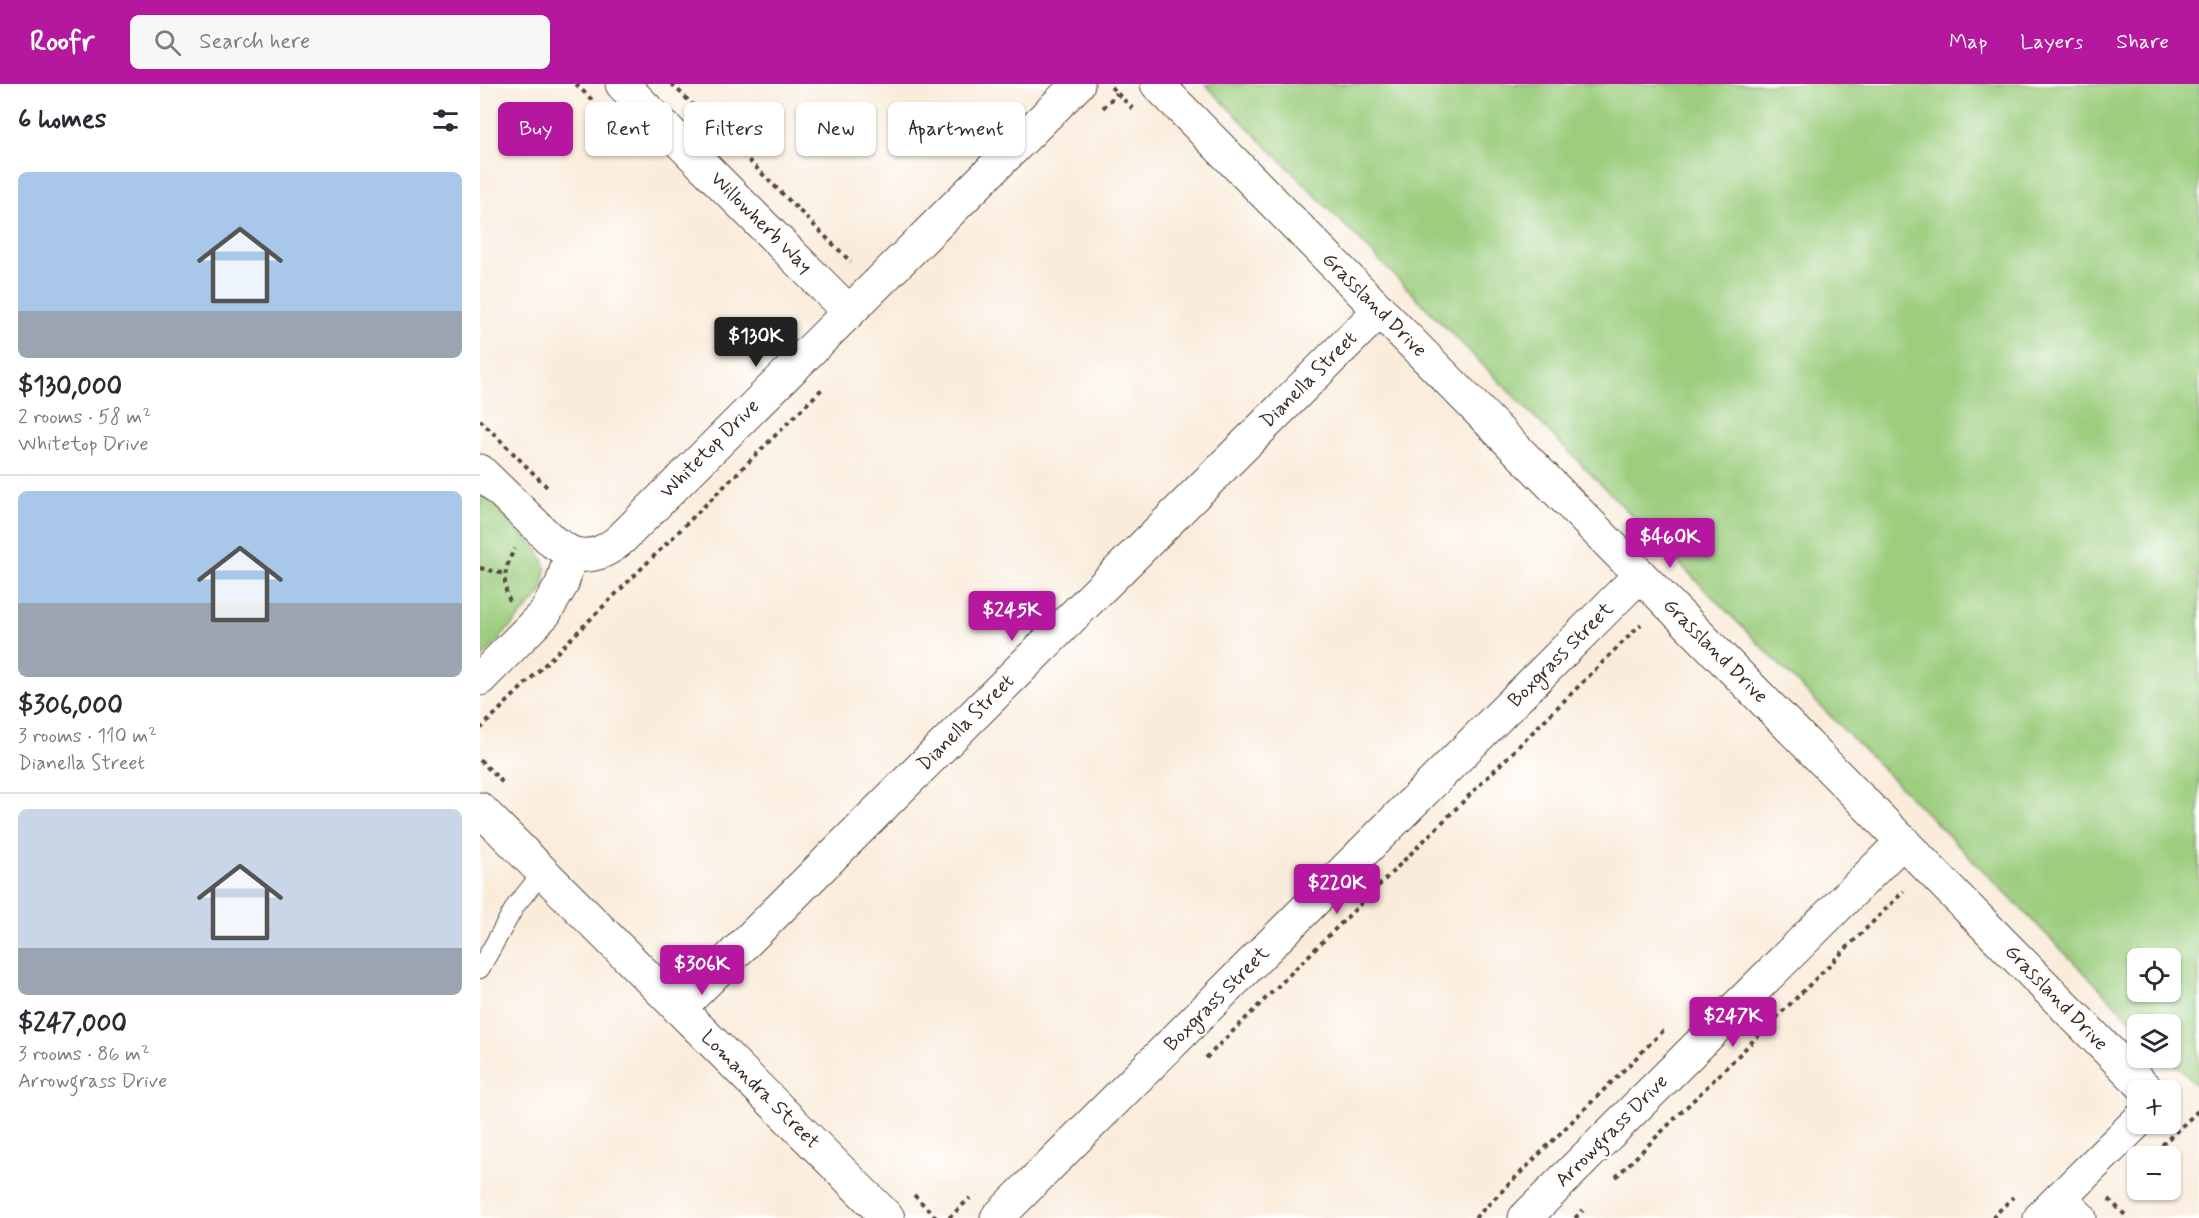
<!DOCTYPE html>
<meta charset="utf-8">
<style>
:root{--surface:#fff;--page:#f7f7f7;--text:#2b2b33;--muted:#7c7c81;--line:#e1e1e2;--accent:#b5179e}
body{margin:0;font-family:Mynerve,sans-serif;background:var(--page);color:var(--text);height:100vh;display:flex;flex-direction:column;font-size:22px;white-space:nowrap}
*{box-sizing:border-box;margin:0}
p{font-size:20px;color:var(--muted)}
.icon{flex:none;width:33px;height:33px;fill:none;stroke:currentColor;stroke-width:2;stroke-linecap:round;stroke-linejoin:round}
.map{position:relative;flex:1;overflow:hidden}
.side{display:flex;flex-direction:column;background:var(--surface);width:480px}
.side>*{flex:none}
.guide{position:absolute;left:18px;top:18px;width:570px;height:54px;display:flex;gap:12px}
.fabs{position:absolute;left:1647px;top:864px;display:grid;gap:12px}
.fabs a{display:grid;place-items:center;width:54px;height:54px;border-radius:9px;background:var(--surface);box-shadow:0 2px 4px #0004;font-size:30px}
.price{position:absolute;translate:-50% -51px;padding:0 14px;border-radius:6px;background:var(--accent);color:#fff;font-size:20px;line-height:39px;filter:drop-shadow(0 2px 3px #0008)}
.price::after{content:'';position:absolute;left:50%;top:36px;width:18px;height:14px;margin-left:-9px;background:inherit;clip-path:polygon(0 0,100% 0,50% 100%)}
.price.on{background:#222;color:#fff}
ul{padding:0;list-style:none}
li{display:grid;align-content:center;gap:12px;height:318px;padding:0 18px}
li+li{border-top:2px solid var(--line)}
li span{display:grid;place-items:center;height:186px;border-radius:9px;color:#555}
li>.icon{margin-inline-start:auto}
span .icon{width:108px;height:108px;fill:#fffc;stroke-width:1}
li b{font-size:26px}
h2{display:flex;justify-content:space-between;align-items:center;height:72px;padding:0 18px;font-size:26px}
.pill{padding:0 21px;border-radius:9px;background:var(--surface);box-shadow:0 2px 4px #0004;font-size:21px;line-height:54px}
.pill.on{background:var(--accent);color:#fff}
header{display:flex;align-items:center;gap:36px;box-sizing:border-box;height:84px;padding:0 30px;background:var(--accent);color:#fff}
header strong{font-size:28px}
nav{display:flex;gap:33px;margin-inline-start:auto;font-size:21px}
.search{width:420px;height:54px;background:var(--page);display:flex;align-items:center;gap:15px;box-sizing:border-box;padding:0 21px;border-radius:9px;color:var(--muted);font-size:22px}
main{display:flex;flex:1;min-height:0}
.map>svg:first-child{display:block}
.green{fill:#9cce7e;stroke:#6c7c4e;stroke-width:1.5;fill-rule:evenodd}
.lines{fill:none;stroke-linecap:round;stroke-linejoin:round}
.lane-casing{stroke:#58473a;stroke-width:20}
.street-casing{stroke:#58473a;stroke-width:35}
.path{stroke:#58473a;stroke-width:4;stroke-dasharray:4.5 4.5;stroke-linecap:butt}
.lane{stroke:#fff;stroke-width:18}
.street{stroke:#fff;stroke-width:33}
.labels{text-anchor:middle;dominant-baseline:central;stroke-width:5;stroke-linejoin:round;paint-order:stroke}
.street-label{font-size:20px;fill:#3b2a1e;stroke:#fff}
</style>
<header>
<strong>Roofr</strong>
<div class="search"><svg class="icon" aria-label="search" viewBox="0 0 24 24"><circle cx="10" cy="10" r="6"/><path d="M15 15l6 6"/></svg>Search here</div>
<nav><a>Map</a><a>Layers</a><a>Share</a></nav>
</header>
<main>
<section class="side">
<h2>6 homes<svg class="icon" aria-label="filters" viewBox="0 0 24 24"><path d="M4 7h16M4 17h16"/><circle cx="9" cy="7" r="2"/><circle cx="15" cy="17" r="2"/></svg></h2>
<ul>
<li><span style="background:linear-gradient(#a9c7e8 75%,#9aa5b1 0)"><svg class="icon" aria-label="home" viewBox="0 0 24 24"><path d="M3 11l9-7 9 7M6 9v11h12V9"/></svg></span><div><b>$130,000</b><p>2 rooms · 58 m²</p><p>Whitetop Drive</p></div></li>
<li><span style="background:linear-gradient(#a9c7e8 60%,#9aa5b1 0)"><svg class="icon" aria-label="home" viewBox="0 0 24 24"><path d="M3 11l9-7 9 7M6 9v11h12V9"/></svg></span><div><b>$306,000</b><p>3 rooms · 110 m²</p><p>Dianella Street</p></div></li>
<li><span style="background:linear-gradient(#c9d6e8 75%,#9aa5b1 0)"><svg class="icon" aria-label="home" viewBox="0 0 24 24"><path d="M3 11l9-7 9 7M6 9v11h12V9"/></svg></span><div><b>$247,000</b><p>3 rooms · 86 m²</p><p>Arrowgrass Drive</p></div></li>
</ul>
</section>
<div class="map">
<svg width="1719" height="1134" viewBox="0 0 1719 1134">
<rect width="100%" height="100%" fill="#fff"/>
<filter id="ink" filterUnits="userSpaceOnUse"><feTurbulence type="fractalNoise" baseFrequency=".0167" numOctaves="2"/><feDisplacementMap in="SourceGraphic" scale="12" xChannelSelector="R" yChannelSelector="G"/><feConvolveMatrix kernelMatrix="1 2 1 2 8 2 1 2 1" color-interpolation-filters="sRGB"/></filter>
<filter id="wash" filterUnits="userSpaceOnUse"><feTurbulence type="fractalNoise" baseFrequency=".008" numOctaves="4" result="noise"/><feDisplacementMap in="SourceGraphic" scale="24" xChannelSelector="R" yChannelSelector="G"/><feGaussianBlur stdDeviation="1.35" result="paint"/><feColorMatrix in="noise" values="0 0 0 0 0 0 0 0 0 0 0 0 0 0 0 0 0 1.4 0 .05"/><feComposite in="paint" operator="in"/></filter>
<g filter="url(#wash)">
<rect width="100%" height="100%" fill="#f9ecdb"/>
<g class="green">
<path d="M725 0H1719V1004L1689 974H1690V940H1658L1657 942ZM1658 874H1690V908H1658Z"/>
<polygon points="0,406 57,465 63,475 66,486 62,508 0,576"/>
</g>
</g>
<g filter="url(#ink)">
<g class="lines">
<g class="lane-casing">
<polyline id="lane" points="0,885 36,821 63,788"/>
</g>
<g class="street-casing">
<g id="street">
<polyline points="142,0 369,228"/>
<polyline points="677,0 1667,1006"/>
<polyline points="0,387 73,458 91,469"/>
<path d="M0 595 65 529 82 500 91 469C111 475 126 468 141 455L598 0"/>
<polyline points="0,725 408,1134"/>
<polyline points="199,925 900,226"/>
<polyline points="1580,1114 1600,1134"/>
<polyline points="517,1134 1160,491"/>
<polyline points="1045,1134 1423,757"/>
<polyline points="1560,1134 1658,1037"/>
</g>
</g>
<g class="path">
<polyline points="96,0 112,16"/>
<polyline points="192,0 371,178"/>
<polyline points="631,3 653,25"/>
<polyline points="623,24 637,9"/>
<polyline points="0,336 70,406"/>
<polyline points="0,484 25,490"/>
<path d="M30 517C21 501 25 480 35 465"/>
<polyline points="0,645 342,305"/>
<polyline points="0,676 24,700"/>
<polyline points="726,974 1161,540"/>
<polyline points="1682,1061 1719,1026"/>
<polyline points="1136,1093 1424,807"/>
<polyline points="434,1111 457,1134"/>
<polyline points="1629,1115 1648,1134"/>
<polyline points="469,1134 490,1114"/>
<polyline points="995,1134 1186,944"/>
<polyline points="1095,1134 1103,1126"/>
<polyline points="1512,1134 1533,1113"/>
</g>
<use href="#lane" class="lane"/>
<use href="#street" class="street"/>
</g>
</g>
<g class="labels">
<g class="street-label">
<text transform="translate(281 139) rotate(45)">Willowherb Way</text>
<text transform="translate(894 221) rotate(45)">Grassland Drive</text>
<text transform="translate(829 296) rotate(-45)">Dianella Street</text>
<text transform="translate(230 365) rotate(-45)">Whitetop Drive</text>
<text transform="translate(1235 567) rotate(45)">Grassland Drive</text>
<text transform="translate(1081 571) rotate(-45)">Boxgrass Street</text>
<text transform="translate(486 639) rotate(-45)">Dianella Street</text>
<text transform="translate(1576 914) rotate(46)">Grassland Drive</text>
<text transform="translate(737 915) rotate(-45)">Boxgrass Street</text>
<text transform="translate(280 1006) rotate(45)">Lomandra Street</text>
<text transform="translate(1132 1047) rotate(-45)">Arrowgrass Drive</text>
</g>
</g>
</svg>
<div class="fabs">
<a><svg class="icon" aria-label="locate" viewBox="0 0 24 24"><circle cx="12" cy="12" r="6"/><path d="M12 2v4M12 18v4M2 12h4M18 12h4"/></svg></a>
<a><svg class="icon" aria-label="layers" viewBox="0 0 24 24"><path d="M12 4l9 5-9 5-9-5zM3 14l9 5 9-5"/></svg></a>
<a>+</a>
<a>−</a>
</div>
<b class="price on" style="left:276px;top:284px">$130K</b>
<b class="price" style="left:1190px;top:485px">$460K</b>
<b class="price" style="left:532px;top:558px">$245K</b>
<b class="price" style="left:857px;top:831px">$220K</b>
<b class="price" style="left:222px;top:912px">$306K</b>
<b class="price" style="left:1253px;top:964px">$247K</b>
<div class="guide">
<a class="pill on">Buy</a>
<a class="pill">Rent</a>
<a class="pill">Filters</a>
<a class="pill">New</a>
<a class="pill">Apartment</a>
</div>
</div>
</main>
